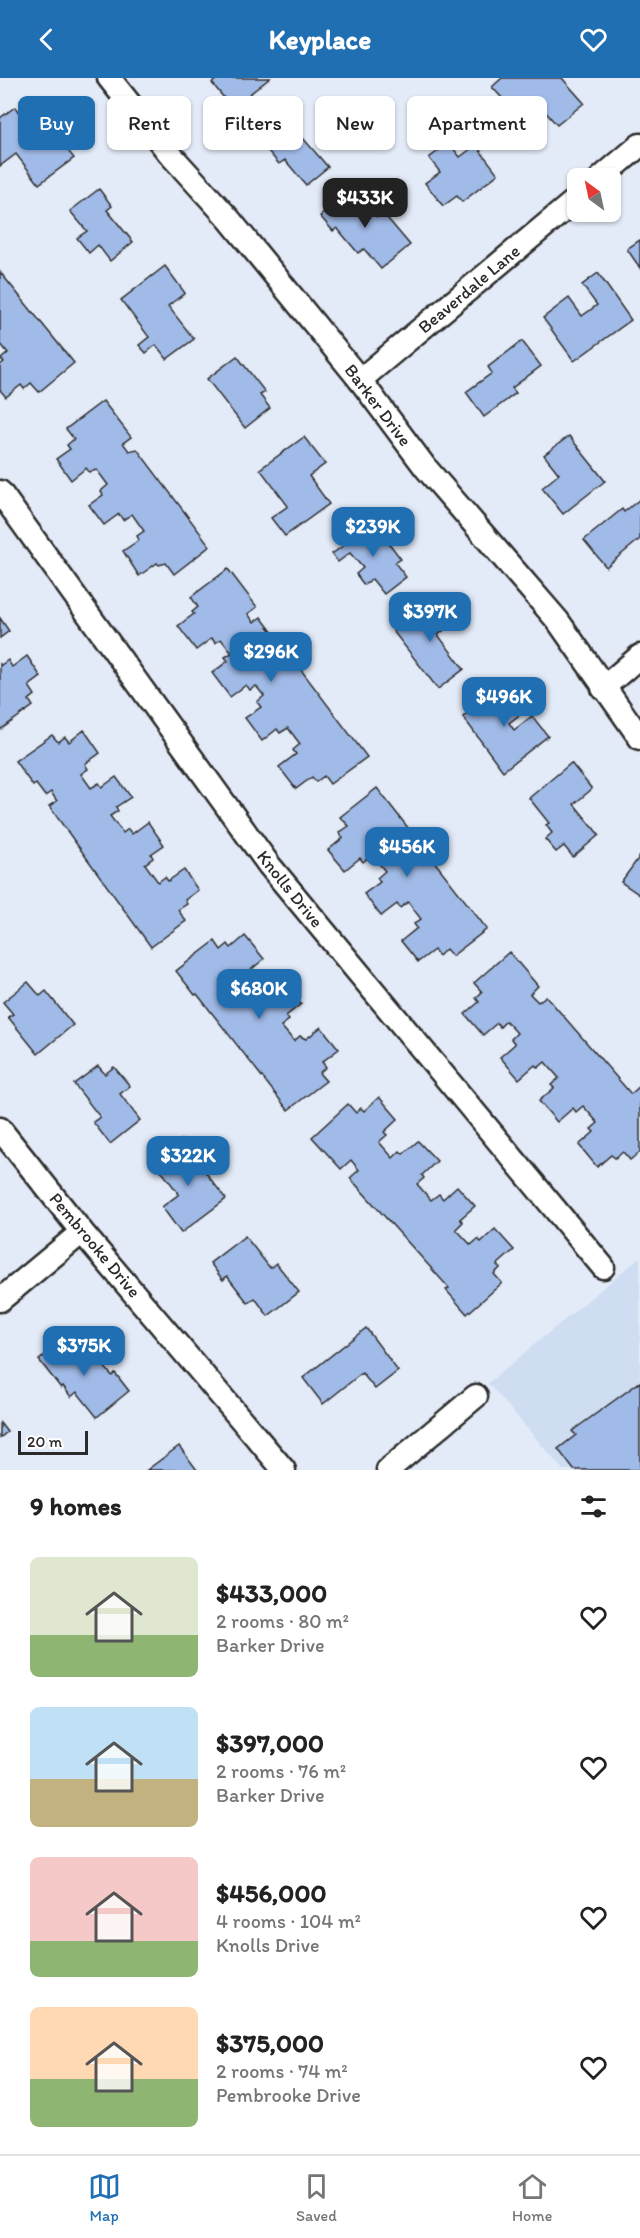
<!DOCTYPE html>
<meta charset="utf-8">
<style>
:root{--surface:#fff;--page:#f6f6f6;--text:#222;--muted:#767676;--line:#e0e0e0;--accent:#1f6fb2}
body{margin:0;font-family:Itim,sans-serif;background:var(--page);color:var(--text);height:100vh;display:flex;flex-direction:column;font-size:22px;white-space:nowrap}
*{box-sizing:border-box;margin:0}
p{font-size:20px;color:var(--muted)}
.icon{flex:none;width:33px;height:33px;fill:none;stroke:currentColor;stroke-width:2;stroke-linecap:round;stroke-linejoin:round}
.map{position:relative;height:1392px;overflow:hidden}
.drawer{display:flex;flex-direction:column;background:var(--surface);flex:1}
.drawer>*{flex:none}
.guide{position:absolute;left:18px;top:18px;width:604px;height:54px;display:flex;gap:12px}
.needle{width:39px;rotate:327deg}
.fabs{position:absolute;left:567px;top:90px;display:grid;gap:12px}
.fabs a{display:grid;place-items:center;width:54px;height:54px;border-radius:9px;background:var(--surface);box-shadow:0 2px 4px #0004;font-size:30px}
.scale{position:absolute;left:18px;bottom:15px;width:70px;box-sizing:border-box;padding-left:6px;border:3px solid #2b2b2b;border-top:0;font-size:16px;line-height:21px;white-space:nowrap;color:#2b2b2b;-webkit-text-stroke:4px #fff;paint-order:stroke}
.price{position:absolute;translate:-50% -51px;padding:0 14px;border-radius:12px;background:var(--accent);color:#fff;font-size:20px;line-height:39px;filter:drop-shadow(0 2px 3px #0008)}
.price::after{content:'';position:absolute;left:50%;top:36px;width:18px;height:14px;margin-left:-9px;background:inherit;clip-path:polygon(0 0,100% 0,50% 100%)}
.price.on{background:#222;color:#fff}
ul{padding:0;list-style:none}
li{display:flex;align-items:center;gap:18px;height:150px;padding:0 30px}
li span{display:grid;place-items:center;flex:none;width:168px;height:120px;border-radius:9px;color:#555}
li>.icon{margin-inline-start:auto}
span .icon{width:72px;height:72px;fill:#fffc;stroke-width:1}
li b{font-size:26px}
h2{display:flex;justify-content:space-between;align-items:center;height:72px;padding:0 30px;font-size:26px}
.pill{padding:0 21px;border-radius:9px;background:var(--surface);box-shadow:0 2px 4px #0004;font-size:21px;line-height:54px}
.pill.on{background:var(--accent);color:#fff}
header{display:flex;justify-content:space-between;align-items:center;height:78px;padding:0 30px;background:var(--accent);color:#fff;font-size:27px;font-weight:700}
.dock{display:flex;justify-content:space-around;align-items:center;height:84px;border-top:2px solid var(--line);background:var(--surface);font-size:16px;color:var(--muted)}
.dock a{display:grid;justify-items:center;gap:3px}
.dock .on{color:var(--accent)}
.map>svg:first-child{display:block}
.built{fill:#cfddf3}
.building{fill:#a1bbe8;stroke:#2b2b2b;stroke-width:1.5}
.lines{fill:none;stroke-linecap:round;stroke-linejoin:round}
.minor-casing{stroke:#2b2b2b;stroke-width:27}
.minor{stroke:#fff;stroke-width:22}
.labels{text-anchor:middle;dominant-baseline:central;stroke-width:6;stroke-linejoin:round;paint-order:stroke}
.street-label{font-size:18px;fill:#2b2b2b;stroke:#fff}
</style>
<header><svg class="icon" aria-label="back" viewBox="0 0 24 24"><path d="M15 5l-7 7 7 7"/></svg>Keyplace<svg class="icon" aria-label="heart" viewBox="0 0 24 24"><path d="M12 20l-8-8c-3-5 5-10 8-4 3-6 11-1 8 4z"/></svg></header>
<div class="map">
<svg width="640" height="1392" viewBox="0 0 640 1392">
<rect width="100%" height="100%" fill="#e3ebf8"/>
<filter id="ink" filterUnits="userSpaceOnUse"><feTurbulence type="fractalNoise" baseFrequency=".0167" numOctaves="2"/><feDisplacementMap in="SourceGraphic" scale="12" xChannelSelector="R" yChannelSelector="G"/><feConvolveMatrix kernelMatrix="1 2 1 2 8 2 1 2 1" color-interpolation-filters="sRGB"/></filter>
<g filter="url(#ink)">
<polygon class="built" points="640,1179 640,1392 563,1392 488,1305"/>
<g class="building">
<polygon points="218,0 270,0 232,30 212,5"/>
<polygon points="502,0 562,0 584,25 557,47 541,29 513,53 492,29 502,20 492,9"/>
<polygon points="15,29 29,48 36,42 56,68 61,64 74,80 39,106 16,76 0,88 0,40"/>
<polygon points="276,35 299,62 302,59 328,89 306,107 285,82 279,86 253,55"/>
<polygon points="449,65 460,79 476,67 498,96 462,124 457,118 443,128 425,105 440,94 429,80"/>
<polygon points="353,110 377,139 383,135 410,167 381,191 364,171 358,175 337,150 333,153 320,138"/>
<polygon points="99,111 112,128 107,132 133,164 110,183 98,167 89,175 77,160 87,153 70,133"/>
<polygon points="640,162 640,190 627,171"/>
<polygon points="165,188 185,215 168,228 194,261 167,281 156,267 146,275 139,267 149,259 121,222"/>
<polygon points="0,194 74,285 39,314 31,305 24,311 21,307 6,319 0,312 0,287 4,284 1,281 8,275 0,265"/>
<polygon points="598,195 631,242 574,283 543,240 569,220 582,238 597,227 582,207"/>
<polygon points="522,263 541,288 512,310 516,315 484,339 466,314 492,295 488,289"/>
<polygon points="237,278 265,314 260,317 270,330 245,350 207,301"/>
<polygon points="103,323 131,359 123,365 129,373 137,371 210,468 174,496 166,485 159,487 157,485 139,498 123,473 139,462 137,458 144,453 132,436 123,442 119,436 104,447 89,427 103,417 101,413 108,407 97,392 89,394 86,390 71,402 56,381 70,371 67,367 74,361 66,351"/>
<polygon points="569,358 605,403 563,436 542,410 559,396 544,377"/>
<polygon points="304,359 325,386 309,398 329,426 285,458 271,440 288,428 260,391"/>
<polygon points="640,421 640,461 606,489 584,462 622,431 624,434"/>
<polygon points="373,444 401,481 395,485 406,499 384,516 372,501 364,507 356,496 363,490 350,475 338,484 332,476 347,465 345,463 349,460 350,462"/>
<polygon points="228,491 257,529 248,536 254,544 261,539 367,679 330,706 324,698 316,704 312,699 296,711 279,689 296,676 293,672 300,666 288,650 280,655 277,651 262,663 245,640 261,629 257,624 264,618 256,608 250,612 246,607 230,619 212,595 228,583 225,579 232,575 221,561 215,565 212,560 196,572 178,548 194,536 192,534 198,529 191,519"/>
<polygon points="435,521 453,545 438,557 464,591 438,611 393,553"/>
<polygon points="0,540 9,553 0,560"/>
<polygon points="27,578 41,599 29,608 35,617 29,622 33,628 0,652 0,586 1,587 8,582 12,589"/>
<polygon points="505,606 526,632 509,645 514,652 532,638 548,658 503,693 463,639"/>
<polygon points="84,652 100,675 85,686 88,691 81,696 91,710 99,705 102,709 116,699 131,719 116,729 118,733 110,738 123,755 128,751 132,756 148,744 164,767 151,776 153,780 145,786 158,804 165,799 168,803 184,792 198,812 185,822 187,826 178,832 186,843 151,869 49,728 57,723 51,714 45,718 36,706 33,708 15,683 52,657 58,664 65,659 69,664"/>
<polygon points="571,685 592,711 574,726 599,757 573,779 564,768 556,774 545,761 552,755 546,747 549,745 529,720"/>
<polygon points="377,710 487,851 452,878 446,871 439,878 434,872 418,884 401,863 417,850 414,846 421,841 408,824 400,830 397,826 381,838 364,816 380,804 377,800 385,793 372,777 363,784 360,780 345,792 328,772 343,760 339,755 349,748 340,739"/>
<polygon points="640,778 640,817 621,804"/>
<polygon points="245,858 264,881 247,895 250,898 246,901 257,916 263,911 266,915 283,902 301,926 286,938 289,942 281,948 294,963 300,958 306,961 321,949 339,971 322,984 326,989 319,995 326,1003 288,1032 197,916 195,917 176,893 215,863 221,872 228,866 231,870"/>
<polygon points="509,874 538,908 530,916 538,924 546,918 631,1016 640,1008 640,1074 630,1082 623,1074 615,1080 611,1077 597,1089 579,1067 594,1054 591,1051 598,1045 583,1028 576,1034 573,1030 557,1044 539,1023 554,1010 551,1007 559,1000 545,984 538,990 535,987 519,1001 500,979 515,966 511,961 517,955 506,943 500,949 497,945 483,957 465,936 479,924 476,920 482,914 474,905"/>
<polygon points="28,904 40,918 46,913 73,947 38,976 8,939 13,936 3,924"/>
<polygon points="98,988 105,996 114,989 130,1008 120,1016 140,1042 110,1066 93,1044 100,1039 74,1006"/>
<polygon points="379,1019 398,1041 384,1054 387,1057 379,1064 393,1080 400,1073 403,1076 418,1063 437,1083 422,1097 424,1100 417,1106 431,1122 439,1116 443,1121 457,1108 475,1128 460,1141 463,1144 456,1151 471,1167 478,1161 481,1164 495,1151 514,1172 497,1187 500,1190 494,1196 502,1205 467,1236 446,1212 449,1210 350,1100 359,1092 351,1082 341,1091 312,1059 348,1026 356,1035 361,1030 364,1033"/>
<polygon points="181,1062 226,1121 181,1155 162,1129 179,1116 153,1082"/>
<polygon points="245,1158 270,1190 276,1185 299,1214 268,1238 255,1220 248,1225 227,1198 223,1202 210,1185"/>
<polygon points="366,1250 398,1293 375,1311 362,1295 323,1326 303,1300"/>
<polygon points="68,1259 84,1279 92,1273 112,1298 115,1295 129,1313 97,1339 77,1314 71,1319 63,1308 61,1310 39,1282"/>
<polygon points="640,1304 640,1392 574,1392 558,1371 576,1357 572,1353"/>
<polygon points="0,1345 7,1354 0,1360"/>
<polygon points="179,1368 197,1392 147,1392"/>
</g>
<g class="lines">
<g class="minor-casing">
<g id="minor">
<polyline points="109,0 169,75 229,141 360,302 425,389 558,543 640,660"/>
<polyline points="601,100 640,67"/>
<polyline points="360,302 578,120"/>
<polyline points="0,414 269,787 603,1189"/>
<polyline points="603,610 640,578"/>
<polyline points="0,1051 82,1154 284,1392"/>
<polyline points="0,1222 82,1154"/>
<polyline points="388,1392 476,1318"/>
</g>
</g>
<use href="#minor" class="minor"/>
</g>
</g>
<g class="labels">
<g class="street-label">
<text transform="translate(469 211) rotate(-40)">Beaverdale Lane</text>
<text transform="translate(378 327) rotate(53)">Barker Drive</text>
<text transform="translate(290 811) rotate(51)">Knolls Drive</text>
<text transform="translate(95 1167) rotate(50)">Pembrooke Drive</text>
</g>
</g>
</svg>
<div class="fabs">
<a><svg class="needle" viewBox="-14 -14 28 28"><path d="M0-13l5 13h-10z" fill="#e53935"/><path d="M0 13l5-13h-10z" fill="#767676"/></svg></a>
</div>
<div class="scale">20 m</div>
<b class="price on" style="left:365px;top:151px">$433K</b>
<b class="price" style="left:373px;top:480px">$239K</b>
<b class="price" style="left:430px;top:565px">$397K</b>
<b class="price" style="left:271px;top:605px">$296K</b>
<b class="price" style="left:504px;top:650px">$496K</b>
<b class="price" style="left:407px;top:800px">$456K</b>
<b class="price" style="left:259px;top:942px">$680K</b>
<b class="price" style="left:188px;top:1109px">$322K</b>
<b class="price" style="left:84px;top:1299px">$375K</b>
<div class="guide">
<a class="pill on">Buy</a>
<a class="pill">Rent</a>
<a class="pill">Filters</a>
<a class="pill">New</a>
<a class="pill">Apartment</a>
</div>
</div>
<section class="drawer">
<h2>9 homes<svg class="icon" aria-label="filters" viewBox="0 0 24 24"><path d="M4 7h16M4 17h16"/><circle cx="9" cy="7" r="2"/><circle cx="15" cy="17" r="2"/></svg></h2>
<ul>
<li><span style="background:linear-gradient(#dfe7d0 65%,#8fb573 0)"><svg class="icon" aria-label="home" viewBox="0 0 24 24"><path d="M3 11l9-7 9 7M6 9v11h12V9"/></svg></span><div><b>$433,000</b><p>2 rooms · 80 m²</p><p>Barker Drive</p></div><svg class="icon" aria-label="heart" viewBox="0 0 24 24"><path d="M12 20l-8-8c-3-5 5-10 8-4 3-6 11-1 8 4z"/></svg></li>
<li><span style="background:linear-gradient(#bfe0f5 60%,#c2b280 0)"><svg class="icon" aria-label="home" viewBox="0 0 24 24"><path d="M3 11l9-7 9 7M6 9v11h12V9"/></svg></span><div><b>$397,000</b><p>2 rooms · 76 m²</p><p>Barker Drive</p></div><svg class="icon" aria-label="heart" viewBox="0 0 24 24"><path d="M12 20l-8-8c-3-5 5-10 8-4 3-6 11-1 8 4z"/></svg></li>
<li><span style="background:linear-gradient(#f6c9c9 70%,#8fb573 0)"><svg class="icon" aria-label="home" viewBox="0 0 24 24"><path d="M3 11l9-7 9 7M6 9v11h12V9"/></svg></span><div><b>$456,000</b><p>4 rooms · 104 m²</p><p>Knolls Drive</p></div><svg class="icon" aria-label="heart" viewBox="0 0 24 24"><path d="M12 20l-8-8c-3-5 5-10 8-4 3-6 11-1 8 4z"/></svg></li>
<li><span style="background:linear-gradient(#ffd9b3 60%,#8fb573 0)"><svg class="icon" aria-label="home" viewBox="0 0 24 24"><path d="M3 11l9-7 9 7M6 9v11h12V9"/></svg></span><div><b>$375,000</b><p>2 rooms · 74 m²</p><p>Pembrooke Drive</p></div><svg class="icon" aria-label="heart" viewBox="0 0 24 24"><path d="M12 20l-8-8c-3-5 5-10 8-4 3-6 11-1 8 4z"/></svg></li>
</ul>
</section>
<nav class="dock">
<a class="on"><svg class="icon" aria-label="map" viewBox="0 0 24 24"><path d="M3 6l6-2 6 2 6-2v14l-6 2-6-2-6 2zM9 4v14M15 6v14"/></svg>Map</a>
<a><svg class="icon" aria-label="saved" viewBox="0 0 24 24"><path d="M7 4h10v16l-5-4-5 4z"/></svg>Saved</a>
<a><svg class="icon" aria-label="home" viewBox="0 0 24 24"><path d="M3 11l9-7 9 7M6 9v11h12V9"/></svg>Home</a>
</nav>
